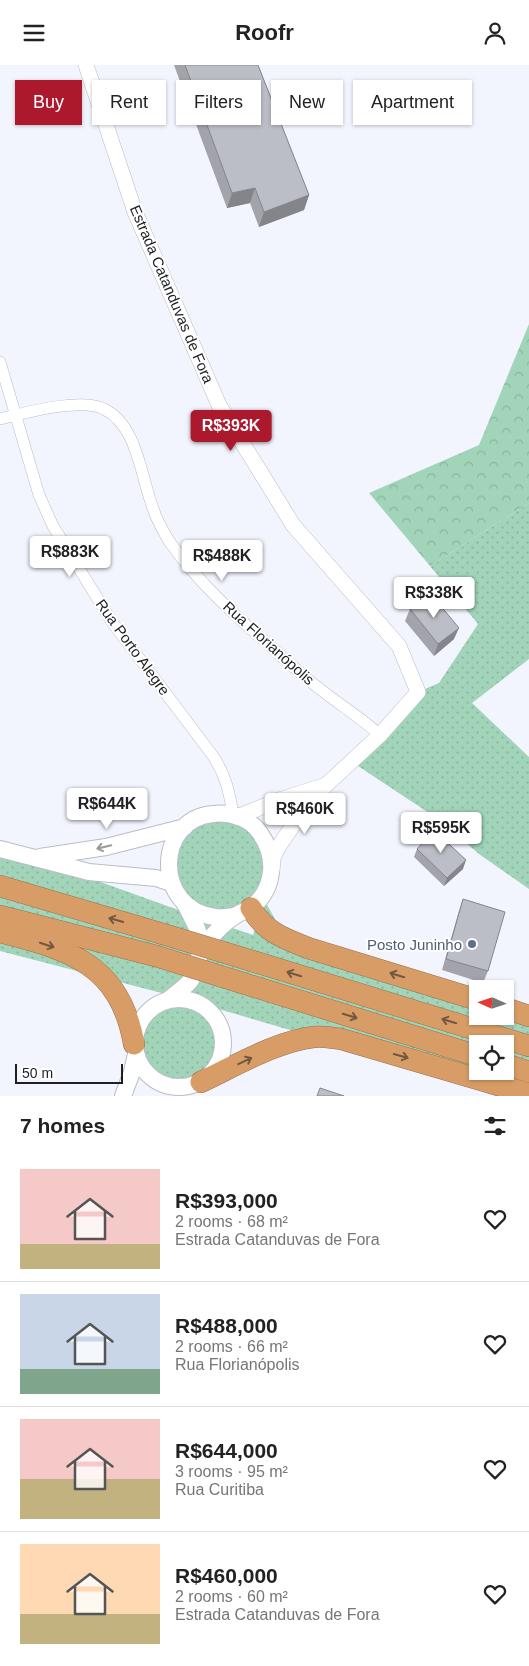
<!DOCTYPE html>
<meta charset="utf-8">
<style>
:root{--surface:#fff;--page:#f6f6f6;--text:#222;--muted:#767676;--line:#e0e0e0;--accent:#ac182c}
body{margin:0;font-family:Helvetica,sans-serif;background:var(--page);color:var(--text);height:100vh;display:flex;flex-direction:column;font-size:19px;white-space:nowrap}
*{box-sizing:border-box;margin:0}
p{font-size:16px;color:var(--muted)}
.icon{flex:none;width:28px;height:28px;fill:none;stroke:currentColor;stroke-width:2;stroke-linecap:round;stroke-linejoin:round}
.map{position:relative;height:1031px;overflow:hidden}
.side{display:flex;flex-direction:column;background:var(--surface);flex:1}
.side>*{flex:none}
.banner{position:absolute;left:15px;top:15px;width:500px;height:45px;display:flex;gap:10px}
.needle{width:32px;rotate:273deg}
.buttons{position:absolute;left:469px;top:915px;display:grid;gap:10px}
.buttons a{display:grid;place-items:center;width:45px;height:45px;border-radius:0px;background:var(--surface);box-shadow:0 1px 4px #0004;font-size:25px}
.scale{position:absolute;left:15px;bottom:12px;width:108px;box-sizing:border-box;padding-left:5px;border:2px solid #1e1f22;border-top:0;font-size:14px;line-height:18px;white-space:nowrap;color:#1e1f22;-webkit-text-stroke:4px #fff;paint-order:stroke}
.price{position:absolute;translate:-50% -42px;padding:0 11px;border-radius:5px;background:#fff;color:#222;font-size:16px;line-height:32px;filter:drop-shadow(0 1px 2px #0008)}
.price::after{content:'';position:absolute;left:50%;top:30px;width:15px;height:11px;margin-left:-8px;background:inherit;clip-path:polygon(0 0,100% 0,50% 100%)}
.price.selected{background:var(--accent);color:#fff}
ul{padding:0;list-style:none}
li{display:flex;align-items:center;gap:15px;height:125px;padding:0 20px}
li+li{border-top:1px solid var(--line)}
li span{display:grid;place-items:center;flex:none;width:140px;height:100px;border-radius:0px;color:#555}
li>.icon{margin-inline-start:auto}
span .icon{width:60px;height:60px;fill:#fffc;stroke-width:1}
li b{font-size:21px}
h2{display:flex;justify-content:space-between;align-items:center;height:60px;padding:0 20px;font-size:21px}
.pill{padding:0 18px;border-radius:0px;background:var(--surface);box-shadow:0 1px 4px #0004;font-size:18px;line-height:45px}
.pill.selected{background:var(--accent);color:#fff}
header{display:flex;justify-content:space-between;align-items:center;height:65px;padding:0 20px;background:var(--surface);font-size:22px;font-weight:700}
.map>svg:first-child{display:block}
.grass{fill:url(#grass-dots);fill-rule:evenodd}
.forest{fill:url(#forest-crowns)}
.lines{fill:none;stroke-linecap:round;stroke-linejoin:round}
.minor-casing{stroke:#bbbdc6;stroke-width:12}
.tertiary-casing{stroke:#bbbdc6;stroke-width:16}
.secondary-casing{stroke:#bbbdc6;stroke-width:18}
.motorway-casing{stroke:#97714e;stroke-width:22}
.minor{stroke:#fff;stroke-width:11}
.tertiary{stroke:#fff;stroke-width:15}
.secondary{stroke:#fff;stroke-width:16}
.motorway{stroke:#d89d66;stroke-width:21}
.motorway-bridge-casing{stroke:#97714e;stroke-width:22;stroke-linecap:butt}
.motorway-bridge{stroke:#d89d66;stroke-width:21}
.wall{fill:#a2a3ab}
.shaded-wall{fill:#84858b}
.building{fill:#bcbec7;stroke:#84858b}
.oneway{stroke:#9a9a9c}
.oneway2{stroke:#725841}
.service-dot{fill:#5c6f8a;stroke:#fff;stroke-width:2}
.labels{text-anchor:middle;dominant-baseline:central;stroke-width:4;stroke-linejoin:round;paint-order:stroke}
.street-label{font-size:15px;fill:#1e1f22;stroke:#fff}
.service-label{font-size:15px;fill:#4e5e75;stroke:#fff;text-anchor:end}
</style>
<header><svg class="icon" aria-label="menu" viewBox="0 0 24 24"><path d="M4 6h16M4 12h16M4 18h16"/></svg>Roofr<svg class="icon" aria-label="person" viewBox="0 0 24 24"><circle cx="12" cy="8" r="4"/><path d="M4 21q1-7 8-7t8 7"/></svg></header>
<div class="map">
<svg width="529" height="1031" viewBox="0 0 529 1031">
<defs>
<pattern id="grass-dots" width="8" height="8" patternUnits="userSpaceOnUse" patternTransform="scale(1.25)"><rect width="8" height="8" fill="#a1d4b9"/><path d="M2 2h.1M6 6h.1" fill="none" stroke="#8ab69f" stroke-width="1.8" stroke-linecap="round"/></pattern>
<pattern id="forest-crowns" width="20" height="18" patternUnits="userSpaceOnUse" patternTransform="scale(1.25)"><rect width="20" height="18" fill="#a1d4b9"/><path d="M2 6a3 3 0 1 1 6 0M12 15a3 3 0 1 1 6 0" fill="none" stroke="#8ab69f"/></pattern>
</defs>
<rect width="100%" height="100%" fill="#f2f5fe"/>
<g class="grass">
<polygon points="529,438 529,594 472,638 529,692 529,824 479,789 438,754 355,699 418,627 439,618 478,559 430,501"/>
<polygon points="222,751 258,768 270,796 250,841 212,850 177,827 176,776 186,763"/>
<path d="M0 784 34 793 170 842 253 870 265 836 276 856 285 866 477 935 478 951H529V1031H496L314 972 181 933 0 886ZM478 979H505V1006H478Z"/>
<circle cx="179" cy="978" r="42"/>
</g>
<polygon class="forest" points="529,259 529,438 430,501 369,428 479,380"/>
<g class="lines">
<g class="minor-casing">
<g id="minor">
<path d="M0 297 39 430 53 461 112 557 213 691C226 711 229 726 233 749"/>
<path d="M0 354C25 348 81 332 104 344 138 360 141 414 154 446 157 456 164 467 169 476 198 518 239 554 277 587 291 600 305 613 320 624 340 640 361 653 380 670"/>
</g>
</g>
<g class="tertiary-casing">
<g id="tertiary">
<polyline points="86,0 135,147 219,340 293,460 399,581 418,627 380,670 311,734 279,781 273,793 272,805"/>
<polyline points="237,752 279,735 323,721"/>
</g>
</g>
<g class="secondary-casing">
<g id="secondary">
<polyline points="0,784 89,807 156,813 171,818"/>
<polyline points="40,792 106,782 185,762"/>
<polyline points="185,839 197,863 203,883"/>
<circle cx="179" cy="978" r="44"/>
<path d="M168 935C175 929 186 922 191 915 197 905 197 892 203 883 208 874 226 856 235 851 240 847 247 846 252 842 275 823 277 792 260 768 250 753 230 747 213 749 155 754 153 844 215 852 221 853 228 852 234 851"/>
<polyline points="123,1031 132,1007 136,989"/>
</g>
</g>
<g class="motorway-casing">
<g id="motorway">
<polyline points="0,821 163,869"/>
<path d="M251 843C265 867 283 873 308 883L478 935"/>
<polyline points="0,851 156,891"/>
<path d="M0 867C70 885 120 899 134 979"/>
<polyline points="226,888 529,981"/>
<polyline points="220,911 478,991"/>
<polyline points="505,943 529,951"/>
<polyline points="505,999 529,1007"/>
<path d="M201 1017C235 1001 277 976 314 972 322 971 332 973 341 974L529 1029"/>
</g>
</g>
<use href="#minor" class="minor"/>
<use href="#tertiary" class="tertiary"/>
<use href="#secondary" class="secondary"/>
<use href="#motorway" class="motorway"/>
<g class="motorway-bridge-casing">
<g id="motorway-bridge">
<polyline points="163,869 226,888"/>
<polyline points="156,891 220,911"/>
</g>
</g>
<use href="#motorway-bridge" class="motorway-bridge"/>
</g>
<g class="wall">
<polygon points="174,0 258,0 309,130 304,145 259,162 250,138 227,143"/>
<polygon points="410,544 454,574 434,591 405,556"/>
<polygon points="417,784 463,804 444,821 414,792"/>
<polygon points="463,834 488,906 483,918 442,905 459,846"/>
</g>
<g class="shaded-wall">
<polygon points="255,123 250,138 227,143 232,128"/>
<polygon points="309,130 304,145 259,162 264,147"/>
<polygon points="459,563 454,574 434,591 438,579"/>
<polygon points="466,795 463,804 444,821 447,813"/>
</g>
<g class="building">
<polygon points="185,0 258,0 309,130 264,147 255,123 232,128"/>
<polygon points="430,528 459,563 438,579 410,544"/>
<polygon points="434,765 466,795 447,813 417,784"/>
<polygon points="463,834 505,847 488,906 446,894"/>
<polygon points="320,1023 344,1031 317,1031"/>
</g>
<defs><path id="oneway-shaft" d="M-6 0H5M1.5-3L5.5 0L1.5 3" fill="none" stroke-width="1.6" stroke-linecap="round" stroke-linejoin="round" transform="scale(1.25)"/></defs>
<use class="oneway" href="#oneway-shaft" transform="translate(104 782) rotate(167)"/>
<g class="oneway2">
<use href="#oneway-shaft" transform="translate(116 855) rotate(-164)"/>
<use href="#oneway-shaft" transform="translate(47 880) rotate(18)"/>
<use href="#oneway-shaft" transform="translate(294 909) rotate(-163)"/>
<use href="#oneway-shaft" transform="translate(397 910) rotate(-163)"/>
<use href="#oneway-shaft" transform="translate(350 951) rotate(17)"/>
<use href="#oneway-shaft" transform="translate(449 956) rotate(-163)"/>
<use href="#oneway-shaft" transform="translate(401 991) rotate(16)"/>
<use href="#oneway-shaft" transform="translate(245 996) rotate(-25)"/>
</g>
<circle class="service-dot" cx="472" cy="879" r="5"/>
<g class="labels">
<g class="street-label">
<text transform="translate(172 229) rotate(67)">Estrada Catanduvas de Fora</text>
<text transform="translate(269 578) rotate(42)">Rua Florianópolis</text>
<text transform="translate(133 582) rotate(54)">Rua Porto Alegre</text>
</g>
<g class="service-label">
<text x="462" y="879">Posto Juninho</text>
</g>
</g>
</svg>
<div class="buttons">
<a><svg class="needle" viewBox="-14 -14 28 28"><path d="M0-13l5 13h-10z" fill="#e53935"/><path d="M0 13l5-13h-10z" fill="#767676"/></svg></a>
<a><svg class="icon" aria-label="locate" viewBox="0 0 24 24"><circle cx="12" cy="12" r="6"/><path d="M12 2v4M12 18v4M2 12h4M18 12h4"/></svg></a>
</div>
<div class="scale">50 m</div>
<b class="price selected" style="left:231px;top:387px">R$393K</b>
<b class="price" style="left:70px;top:513px">R$883K</b>
<b class="price" style="left:222px;top:517px">R$488K</b>
<b class="price" style="left:434px;top:554px">R$338K</b>
<b class="price" style="left:107px;top:765px">R$644K</b>
<b class="price" style="left:305px;top:770px">R$460K</b>
<b class="price" style="left:441px;top:789px">R$595K</b>
<div class="banner">
<a class="pill selected">Buy</a>
<a class="pill">Rent</a>
<a class="pill">Filters</a>
<a class="pill">New</a>
<a class="pill">Apartment</a>
</div>
</div>
<section class="side">
<h2>7 homes<svg class="icon" aria-label="filters" viewBox="0 0 24 24"><path d="M4 7h16M4 17h16"/><circle cx="9" cy="7" r="2"/><circle cx="15" cy="17" r="2"/></svg></h2>
<ul>
<li><span style="background:linear-gradient(#f6c9c9 75%,#c2b280 0)"><svg class="icon" aria-label="home" viewBox="0 0 24 24"><path d="M3 11l9-7 9 7M6 9v11h12V9"/></svg></span><div><b>R$393,000</b><p>2 rooms · 68 m²</p><p>Estrada Catanduvas de Fora</p></div><svg class="icon" aria-label="heart" viewBox="0 0 24 24"><path d="M12 20l-8-8c-3-5 5-10 8-4 3-6 11-1 8 4z"/></svg></li>
<li><span style="background:linear-gradient(#c9d6e8 75%,#7fa58c 0)"><svg class="icon" aria-label="home" viewBox="0 0 24 24"><path d="M3 11l9-7 9 7M6 9v11h12V9"/></svg></span><div><b>R$488,000</b><p>2 rooms · 66 m²</p><p>Rua Florianópolis</p></div><svg class="icon" aria-label="heart" viewBox="0 0 24 24"><path d="M12 20l-8-8c-3-5 5-10 8-4 3-6 11-1 8 4z"/></svg></li>
<li><span style="background:linear-gradient(#f6c9c9 60%,#c2b280 0)"><svg class="icon" aria-label="home" viewBox="0 0 24 24"><path d="M3 11l9-7 9 7M6 9v11h12V9"/></svg></span><div><b>R$644,000</b><p>3 rooms · 95 m²</p><p>Rua Curitiba</p></div><svg class="icon" aria-label="heart" viewBox="0 0 24 24"><path d="M12 20l-8-8c-3-5 5-10 8-4 3-6 11-1 8 4z"/></svg></li>
<li><span style="background:linear-gradient(#ffd9b3 70%,#c2b280 0)"><svg class="icon" aria-label="home" viewBox="0 0 24 24"><path d="M3 11l9-7 9 7M6 9v11h12V9"/></svg></span><div><b>R$460,000</b><p>2 rooms · 60 m²</p><p>Estrada Catanduvas de Fora</p></div><svg class="icon" aria-label="heart" viewBox="0 0 24 24"><path d="M12 20l-8-8c-3-5 5-10 8-4 3-6 11-1 8 4z"/></svg></li>
</ul>
</section>
